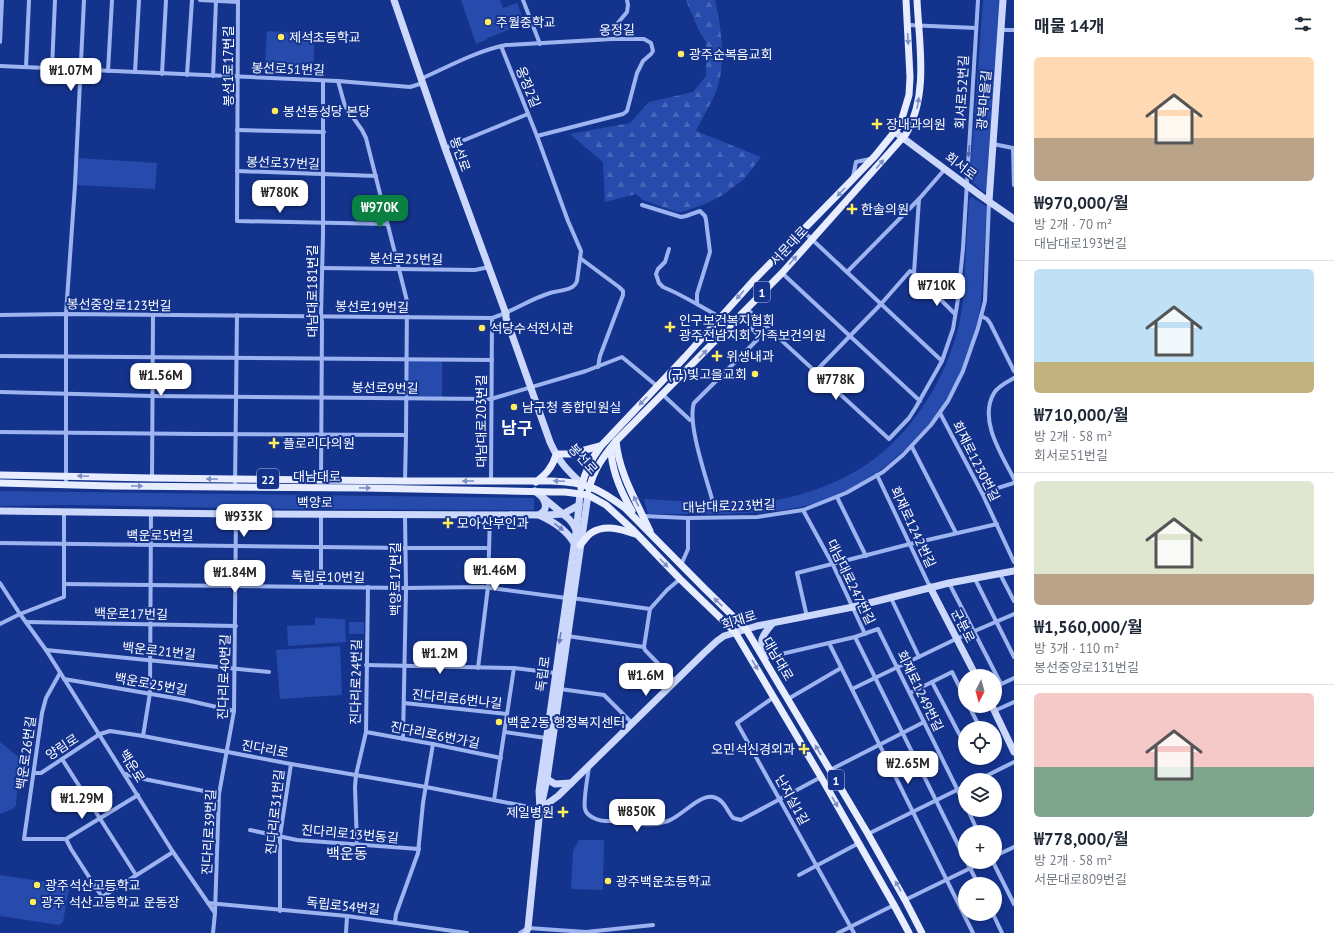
<!DOCTYPE html>
<html lang="ko">
<meta charset="utf-8">
<style>
:root{--surface:#fff;--page:#f6f6f7;--text:#1f2937;--muted:#747a83;--line:#e0e1e3;--accent:#0b8043}
body{margin:0;font-family:"PT Sans","Noto Sans KR",sans-serif;background:var(--page);color:var(--text);height:100vh;display:flex;flex-direction:column;font-size:15px;white-space:nowrap}
*{box-sizing:border-box;margin:0}
p{font-size:13px;color:var(--muted)}
.icon{flex:none;width:22px;height:22px;fill:none;stroke:currentColor;stroke-width:2;stroke-linecap:round;stroke-linejoin:round}
.map{position:relative;flex:1;overflow:hidden}
.drawer{display:flex;flex-direction:column;background:var(--surface);width:320px}
.drawer>*{flex:none}
.needle{width:26px;rotate:186deg}
.controls{position:absolute;left:958px;top:669px;display:grid;gap:8px}
.controls a{display:grid;place-items:center;width:44px;height:44px;border-radius:50%;background:var(--surface);box-shadow:0 2px 6px #0003;font-size:20px}
.price{position:absolute;translate:-50% -34px;padding:0 9px;border-radius:8px;background:#fff;color:#222;font-size:13px;line-height:26px;filter:drop-shadow(0 1px 2px #0008)}
.price::after{content:'';position:absolute;left:50%;top:24px;width:12px;height:9px;margin-left:-6px;background:inherit;clip-path:polygon(0 0,100% 0,50% 100%)}
.price.on{background:var(--accent);color:#fff}
ul{padding:0;list-style:none}
li{display:grid;align-content:center;gap:8px;height:212px;padding:0 20px}
li+li{border-top:1px solid var(--line)}
li span{display:grid;place-items:center;height:124px;border-radius:6px;color:#555}
li>.icon{margin-inline-start:auto}
span .icon{width:72px;height:72px;fill:#fffc;stroke-width:1}
li b{font-size:17px}
h2{display:flex;justify-content:space-between;align-items:center;height:48px;padding:0 20px;font-size:17px}
main{display:flex;flex:1;min-height:0}
.map>svg:first-child{display:block}
.forest{fill:url(#forest-firs)}
.green{fill:#264bac}
.lines{fill:none;stroke-linecap:round;stroke-linejoin:round}
.street{stroke:#9eb4f0;stroke-width:4}
.secondary{stroke:#ccd8fb;stroke-width:7}
.primary{stroke:#e7ecff;stroke-width:7}
.oneway{fill:#7e90c6}
.oneway2{fill:#4b67b5}
.oneway3{fill:#677dbe}
.poi-dot{fill:#ffed5d;stroke:#14338d;stroke-width:1.5}
.labels{text-anchor:middle;dominant-baseline:central;stroke-width:4;stroke-linejoin:round;paint-order:stroke}
.shield{fill:#14338d;stroke:#b8c2dd;stroke-width:1}
.shield-label{font-size:12px;font-weight:bold;fill:#fff}
.poi-label{font-size:13px;fill:#fff;stroke:#14338d;text-anchor:start}
.street-label{font-size:13px;fill:#fff;stroke:#14338d}
.quarter-label{font-size:15px;fill:#fff;stroke:#14338d}
.district-label{font-size:17px;font-weight:bold;fill:#fff;stroke:#14338d}
</style>
<main>
<div class="map">
<svg width="1014" height="933" viewBox="0 0 1014 933">
<defs>
<pattern id="forest-firs" width="22" height="20" patternUnits="userSpaceOnUse"><rect width="22" height="20" fill="#264bac"/><path d="M5 1l3.5 6h-7zM16 11l3.5 6h-7z" fill="#4766b8"/></pattern>
</defs>
<rect width="100%" height="100%" fill="#14338d"/>
<path class="forest" d="M686 0H715C721 27 726 59 718 86 713 101 703 116 696 131L761 157 744 179 723 195 705 204 682 212 674 211 643 200 636 194 605 202 603 162 570 134 630 123 649 102 693 92 706 76V42L698 29Z"/>
<g class="green">
<polygon points="461,0 500,0 503,8 517,3 525,23 488,38 486,40 476,44"/>
<polygon points="983,0 1000,0 986,191 984,192 972,182 970,178"/>
<polygon points="267,31 315,34 313,70 265,67"/>
<polygon points="79,158 157,163 155,189 75,185"/>
<path d="M972 197 987 207C986 229 984 251 983 274 982 291 981 308 977 325 968 359 950 400 927 427 893 466 847 499 795 508 772 513 749 513 726 514 700 514 674 514 648 514L644 499C685 501 731 506 771 501 807 495 845 481 874 459 918 427 952 367 961 314 964 298 964 282 965 266 966 244 968 222 969 199Z"/>
<polygon points="407,359 442,359 442,399 407,398"/>
<polygon points="0,491 534,498 534,510 287,509 74,505 0,506"/>
<polygon points="315,618 345,619 346,642 288,646 287,626 315,625"/>
<rect x="349" y="622" width="15" height="12"/>
<polygon points="340,646 342,695 280,699 276,650"/>
<polygon points="0,742 20,758 16,805 13,809 0,814"/>
<polygon points="579,840 604,840 603,890 571,889 573,851"/>
<polygon points="0,875 66,885 69,888 63,922 59,925 0,916"/>
</g>
<g class="lines">
<g class="street">
<polyline points="200,0 238,2"/>
<polyline points="238,0 237,221 387,224"/>
<polyline points="523,0 540,44"/>
<polyline points="908,25 976,28"/>
<polyline points="1001,30 1014,30"/>
<polyline points="615,39 617,24 627,12 628,5 627,0"/>
<polyline points="0,42 2,0"/>
<polyline points="0,66 338,81 410,87 423,83"/>
<polyline points="26,67 29,0"/>
<polyline points="52,68 55,0"/>
<polyline points="108,71 112,0"/>
<polyline points="135,72 139,0"/>
<polyline points="162,74 166,0"/>
<polyline points="187,75 192,0"/>
<polyline points="213,76 216,1"/>
<path d="M421 79C447 67 479 50 506 45L612 39H644L651 43 653 51 651 54 643 61 637 73 627 111 623 114 537 136"/>
<polyline points="338,81 345,106 362,130 366,138 407,301 406,435"/>
<polyline points="237,130 324,132"/>
<polyline points="993,144 1013,148"/>
<polyline points="445,148 528,114"/>
<polyline points="1013,148 1014,185"/>
<polyline points="237,171 376,176"/>
<polyline points="853,177 856,162 870,159"/>
<polyline points="919,199 914,273 955,314"/>
<polyline points="642,205 681,217 686,216 700,211 705,216 706,220 710,252 697,294 697,303"/>
<polyline points="803,231 942,361"/>
<path d="M669 249 665 262 658 269 656 274 659 283 663 287C683 295 701 307 720 317"/>
<polyline points="580,258 619,287 623,291 623,295 600,356 598,367"/>
<polyline points="322,268 475,270 489,267"/>
<polyline points="847,272 919,199 945,169"/>
<polyline points="782,273 920,401"/>
<polyline points="746,308 889,439 909,418 916,407 942,361 953,329 958,299 963,248 978,0"/>
<path d="M0 315 66 314 492 318C512 312 530 299 550 293 559 290 574 291 577 281L581 251 568 221 537 136 501 46"/>
<polyline points="981,316 987,319 990,323 1014,371"/>
<polyline points="0,356 492,360"/>
<polyline points="816,371 881,304 910,271 914,273"/>
<path d="M1014 378C1007 382 998 386 994 393 978 420 1002 455 1014 479"/>
<polyline points="0,392 153,396 491,399 586,371 622,357 657,386"/>
<polyline points="662,394 690,420 692,420"/>
<polyline points="940,413 982,493 1014,562"/>
<polyline points="0,432 198,434 406,435 405,481"/>
<polyline points="912,447 956,533"/>
<polyline points="877,475 930,587"/>
<polyline points="152,478 153,315"/>
<polyline points="321,480 322,322 321,316 323,235 323,81"/>
<polyline points="491,481 492,318"/>
<polyline points="66,485 66,314 75,185 84,0"/>
<polyline points="235,487 237,315"/>
<polyline points="982,493 1014,483"/>
<polyline points="837,497 866,556"/>
<path d="M712 499C706 477 687 423 694 403L757 340 758 335 739 315"/>
<polyline points="803,510 833,565 865,634"/>
<polyline points="643,516 688,518 757,517 803,510 846,493 883,472 903,455 931,425 948,401 963,371 978,328 985,301 989,202"/>
<polyline points="0,543 405,548 489,548"/>
<polyline points="681,565 688,549 688,518"/>
<polyline points="1000,574 1014,601"/>
<polyline points="975,579 1014,657"/>
<polyline points="0,583 20,614 46,650 173,852 215,913 213,933"/>
<polyline points="949,583 1001,684"/>
<polyline points="64,584 406,588 483,587 566,598"/>
<polyline points="321,587 321,515"/>
<polyline points="572,598 650,609"/>
<polyline points="891,598 919,657"/>
<polyline points="807,617 797,573 910,544 997,524"/>
<polyline points="26,622 236,626"/>
<polyline points="0,624 20,614 64,597 64,512"/>
<polyline points="567,636 644,647"/>
<polyline points="855,637 965,859"/>
<polyline points="829,643 973,933"/>
<polyline points="644,647 650,609 667,590 680,579"/>
<polyline points="644,647 645,650 675,681"/>
<polyline points="46,650 269,672"/>
<polyline points="764,658 855,637 878,629 965,805"/>
<polyline points="366,665 514,668 555,673"/>
<polyline points="478,668 488,587 490,515"/>
<polyline points="60,673 46,698 42,713 24,839 66,839 138,795"/>
<polyline points="64,679 186,700 234,711"/>
<polyline points="932,682 965,745"/>
<polyline points="995,687 1014,678"/>
<polyline points="560,689 604,695 632,723"/>
<polyline points="852,689 956,639 1014,614"/>
<polyline points="910,693 952,672 965,698"/>
<polyline points="774,697 737,723 854,933"/>
<polyline points="788,699 841,668"/>
<polyline points="404,703 507,714"/>
<polyline points="969,706 980,728"/>
<polyline points="994,711 1014,702"/>
<polyline points="366,732 433,744 501,758"/>
<polyline points="505,732 546,738"/>
<polyline points="143,736 150,693 151,513"/>
<polyline points="403,739 406,588 405,515"/>
<polyline points="62,759 136,875"/>
<path d="M589 766C588 776 583 800 585 809 586 814 591 817 596 819 602 822 610 821 617 821 636 822 648 828 668 821 682 816 698 795 713 797 724 799 727 811 733 818L741 820 821 777"/>
<polyline points="830,770 924,722"/>
<polyline points="34,773 41,773 100,734 110,731 143,736 291,764 426,787 540,809"/>
<polyline points="126,774 139,778 219,794"/>
<polyline points="978,780 1014,762"/>
<polyline points="494,800 514,668"/>
<polyline points="968,810 978,832"/>
<polyline points="250,830 297,840 419,849"/>
<polyline points="868,834 965,786"/>
<polyline points="66,839 71,849 102,897 173,852"/>
<polyline points="357,845 355,787 356,775 366,732 368,587"/>
<polyline points="995,856 1014,847"/>
<polyline points="967,862 978,884"/>
<polyline points="993,862 1014,904"/>
<polyline points="799,875 859,843"/>
<polyline points="905,900 983,862"/>
<polyline points="208,903 347,916 467,933"/>
<polyline points="280,911 280,836 291,764"/>
<polyline points="215,912 219,794 234,711 236,514"/>
<polyline points="993,914 1002,933"/>
<polyline points="395,922 396,914 418,853 423,803 433,744"/>
<polyline points="346,933 347,916"/>
<polyline points="520,933 528,928 586,932 653,925"/>
<polyline points="838,933 894,905"/>
</g>
<g class="secondary">
<path d="M394 0 445 148 506 314V318L550 442C559 462 566 469 582 484"/>
<polyline points="895,132 981,196 1014,219"/>
<polyline points="989,201 1003,0"/>
<polyline points="535,491 569,519 573,524 576,530"/>
<polyline points="0,511 236,514 547,515 563,514 579,505"/>
<path d="M539 515C547 510 547 505 542 497"/>
<path d="M541 516C554 522 567 531 574 543"/>
<polyline points="930,587 976,676"/>
<path d="M764 658C760 640 760 638 772 624"/>
<polyline points="992,706 1014,752"/>
<polyline points="547,779 555,784 571,783"/>
<polyline points="542,802 547,779 588,495"/>
<polyline points="540,809 558,796 704,653 717,641 724,636 757,626 853,607 949,583 1014,571"/>
<polyline points="526,933 528,928 540,809 539,791 577,525 580,494"/>
</g>
<g class="primary">
<path d="M616 441C619 473 636 501 650 531"/>
<path d="M611 448C611 470 621 492 632 511"/>
<polyline points="559,454 570,454 600,446"/>
<path d="M0 475 152 478 405 481H552C586 482 598 488 625 508L705 589 746 629 868 834 905 900 922 933"/>
<path d="M536 482C546 474 552 468 556 455"/>
<polyline points="0,483 113,486 363,488 553,492 565,492 588,495 606,505 632,529 680,579 735,632 821,777 894,905 909,933"/>
<path d="M581 488C585 471 591 459 601 446L685 357 753 281 851 181 875 156 900 125 909 95 910 77 906 0"/>
<path d="M589 489C594 469 603 457 616 441L782 273 906 134C929 95 919 43 917 0"/>
<path d="M580 545C583 542 587 536 591 533 605 524 621 529 635 534"/>
</g>
</g>
<defs><path id="oneway-solid" d="M-6-.8H1V-3.2L6.5 0L1 3.2V.8H-6Z"/></defs>
<g class="oneway">
<use href="#oneway-solid" transform="translate(908 39) rotate(87)"/>
<use href="#oneway-solid" transform="translate(918 103) rotate(-80)"/>
<use href="#oneway-solid" transform="translate(880 164) rotate(-48)"/>
<use href="#oneway-solid" transform="translate(841 192) rotate(134)"/>
<use href="#oneway-solid" transform="translate(793 260) rotate(-48)"/>
<use href="#oneway-solid" transform="translate(740 295) rotate(132)"/>
<use href="#oneway-solid" transform="translate(703 354) rotate(-46)"/>
<use href="#oneway-solid" transform="translate(643 401) rotate(134)"/>
<use href="#oneway-solid" transform="translate(83 476) rotate(-178)"/>
<use href="#oneway-solid" transform="translate(212 479) rotate(-180)"/>
<use href="#oneway-solid" transform="translate(468 481) rotate(-180)"/>
<use href="#oneway-solid" transform="translate(559 481) rotate(-178)"/>
<use href="#oneway-solid" transform="translate(137 486)"/>
<use href="#oneway-solid" transform="translate(365 488) rotate(1)"/>
<use href="#oneway-solid" transform="translate(636 501) rotate(-116)"/>
<use href="#oneway-solid" transform="translate(664 563) rotate(46)"/>
<use href="#oneway-solid" transform="translate(718 602) rotate(-136)"/>
<use href="#oneway-solid" transform="translate(755 665) rotate(59)"/>
<use href="#oneway-solid" transform="translate(818 750) rotate(-120)"/>
<use href="#oneway-solid" transform="translate(835 802) rotate(60)"/>
<use href="#oneway-solid" transform="translate(898 886) rotate(-119)"/>
</g>
<use class="oneway2" href="#oneway-solid" transform="translate(969 151) rotate(95)"/>
<g class="oneway3">
<use href="#oneway-solid" transform="translate(559 527) rotate(38)"/>
<use href="#oneway-solid" transform="translate(560 638) rotate(99)"/>
</g>
<g class="poi-dot">
<circle cx="488" cy="22" r="4"/>
<circle cx="281" cy="37" r="4"/>
<circle cx="681" cy="54" r="4"/>
<circle cx="275" cy="111" r="4"/>
<path d="M875 118h4v4h4v4h-4v4h-4v-4h-4v-4h4z"/>
<path d="M850 203h4v4h4v4h-4v4h-4v-4h-4v-4h4z"/>
<path d="M668 321h4v4h4v4h-4v4h-4v-4h-4v-4h4z"/>
<circle cx="482" cy="328" r="4"/>
<path d="M715 350h4v4h4v4h-4v4h-4v-4h-4v-4h4z"/>
<circle cx="755" cy="374" r="4"/>
<circle cx="514" cy="407" r="4"/>
<path d="M272 437h4v4h4v4h-4v4h-4v-4h-4v-4h4z"/>
<path d="M446 517h4v4h4v4h-4v4h-4v-4h-4v-4h4z"/>
<circle cx="499" cy="722" r="4"/>
<path d="M802 743h4v4h4v4h-4v4h-4v-4h-4v-4h4z"/>
<path d="M561 806h4v4h4v4h-4v4h-4v-4h-4v-4h4z"/>
<circle cx="608" cy="881" r="4"/>
<circle cx="37" cy="885" r="4"/>
<circle cx="33" cy="902" r="4"/>
</g>
<g class="labels">
<g class="shield">
<rect x="754" y="282" width="16" height="20" rx="3"/>
<rect x="257" y="469" width="22" height="20" rx="3"/>
<rect x="828" y="770" width="16" height="20" rx="3"/>
</g>
<g class="shield-label">
<text x="762" y="292">1</text>
<text x="268" y="479">22</text>
<text x="836" y="780">1</text>
</g>
<g class="poi-label">
<text x="496" y="22">주월중학교</text>
<text x="289" y="37">제석초등학교</text>
<text x="689" y="54">광주순복음교회</text>
<text x="283" y="111">봉선동성당 본당</text>
<text x="886" y="124">장내과의원</text>
<text x="861" y="209">한솔의원</text>
<text x="679" y="320">인구보건복지협회<tspan x="679" dy="15">광주전남지회 가족보건의원</tspan></text>
<text x="490" y="328">석당수석전시관</text>
<text x="726" y="356">위생내과</text>
<text x="747" y="374" text-anchor="end">(구)빛고을교회</text>
<text x="522" y="407">남구청 종합민원실</text>
<text x="283" y="443">플로리다의원</text>
<text x="457" y="523">모아산부인과</text>
<text x="507" y="722">백운2동 행정복지센터</text>
<text x="795" y="749" text-anchor="end">오민석신경외과</text>
<text x="554" y="812" text-anchor="end">제일병원</text>
<text x="616" y="881">광주백운초등학교</text>
<text x="45" y="885">광주석산고등학교</text>
<text x="41" y="902">광주 석산고등학교 운동장</text>
</g>
<g class="street-label">
<text transform="translate(617 30) rotate(-1)">옹정길</text>
<text transform="translate(228 66) rotate(-90)">봉선1로17번길</text>
<text transform="translate(288 69) rotate(2)">봉선로51번길</text>
<text transform="translate(528 87) rotate(68)">옹정2길</text>
<text transform="translate(962 92) rotate(-87)">회서로52번길</text>
<text transform="translate(984 100) rotate(-85)">광복마을길</text>
<text transform="translate(460 154) rotate(70)">봉선로</text>
<text transform="translate(283 163) rotate(2)">봉선로37번길</text>
<text transform="translate(961 166) rotate(37)">회서로</text>
<text transform="translate(789 246) rotate(-47)">서문대로</text>
<text transform="translate(406 259) rotate(1)">봉선로25번길</text>
<text transform="translate(312 291) rotate(-90)">대남대로181번길</text>
<text transform="translate(119 305) rotate(1)">봉선중앙로123번길</text>
<text transform="translate(372 307) rotate(1)">봉선로19번길</text>
<text transform="translate(385 388) rotate(1)">봉선로9번길</text>
<text transform="translate(481 421) rotate(-90)">대남대로203번길</text>
<text transform="translate(583 459) rotate(48)">봉선로</text>
<text transform="translate(976 461) rotate(63)">회재로1230번길</text>
<text x="317" y="476">대남대로</text>
<text x="315" y="502">백양로</text>
<text transform="translate(729 506) rotate(-2)">대남대로223번길</text>
<text transform="translate(913 527) rotate(65)">회재로1242번길</text>
<text x="160" y="535">백운로5번길</text>
<text transform="translate(328 577) rotate(1)">독립로10번길</text>
<text transform="translate(395 579) rotate(-90)">백양로17번길</text>
<text transform="translate(851 582) rotate(64)">대남대로247번길</text>
<text transform="translate(131 614) rotate(1)">백운로17번길</text>
<text transform="translate(739 620) rotate(-17)">회재로</text>
<text transform="translate(963 626) rotate(63)">군분로</text>
<text transform="translate(159 651) rotate(6)">백운로21번길</text>
<text transform="translate(778 659) rotate(60)">대남대로</text>
<text transform="translate(543 674) rotate(-82)">독립로</text>
<text transform="translate(224 677) rotate(-88)">진다리로40번길</text>
<text transform="translate(356 682) rotate(-89)">진다리로24번길</text>
<text transform="translate(151 684) rotate(10)">백운로25번길</text>
<text transform="translate(920 691) rotate(64)">회재로1249번길</text>
<text transform="translate(457 699) rotate(6)">진다리로6번나길</text>
<text transform="translate(435 735) rotate(11)">진다리로6번가길</text>
<text transform="translate(62 747) rotate(-33)">양림로</text>
<text transform="translate(265 749) rotate(10)">진다리로</text>
<text transform="translate(26 753) rotate(-82)">백운로26번길</text>
<text transform="translate(132 766) rotate(58)">백운로</text>
<text transform="translate(792 800) rotate(61)">난지실1길</text>
<text transform="translate(275 812) rotate(-84)">진다리로31번길</text>
<text transform="translate(209 832) rotate(-87)">진다리로39번길</text>
<text transform="translate(350 834) rotate(5)">진다리로13번동길</text>
<text transform="translate(343 906) rotate(6)">독립로54번길</text>
</g>
<g class="quarter-label">
<text x="347" y="853">백운동</text>
</g>
<g class="district-label">
<text x="517" y="428">남구</text>
</g>
</g>
</svg>
<div class="controls">
<a><svg class="needle" viewBox="-14 -14 28 28"><path d="M0-13l5 13h-10z" fill="#e53935"/><path d="M0 13l5-13h-10z" fill="#747a83"/></svg></a>
<a><svg class="icon" aria-label="locate" viewBox="0 0 24 24"><circle cx="12" cy="12" r="6"/><path d="M12 2v4M12 18v4M2 12h4M18 12h4"/></svg></a>
<a><svg class="icon" aria-label="layers" viewBox="0 0 24 24"><path d="M12 4l9 5-9 5-9-5zM3 14l9 5 9-5"/></svg></a>
<a>+</a>
<a>−</a>
</div>
<b class="price" style="left:71px;top:92px">₩1.07M</b>
<b class="price" style="left:280px;top:214px">₩780K</b>
<b class="price on" style="left:380px;top:229px">₩970K</b>
<b class="price" style="left:937px;top:307px">₩710K</b>
<b class="price" style="left:161px;top:397px">₩1.56M</b>
<b class="price" style="left:836px;top:401px">₩778K</b>
<b class="price" style="left:244px;top:538px">₩933K</b>
<b class="price" style="left:495px;top:592px">₩1.46M</b>
<b class="price" style="left:235px;top:594px">₩1.84M</b>
<b class="price" style="left:440px;top:675px">₩1.2M</b>
<b class="price" style="left:646px;top:697px">₩1.6M</b>
<b class="price" style="left:908px;top:785px">₩2.65M</b>
<b class="price" style="left:82px;top:820px">₩1.29M</b>
<b class="price" style="left:637px;top:833px">₩850K</b>
</div>
<section class="drawer">
<h2>매물 14개<svg class="icon" aria-label="filters" viewBox="0 0 24 24"><path d="M4 7h16M4 17h16"/><circle cx="9" cy="7" r="2"/><circle cx="15" cy="17" r="2"/></svg></h2>
<ul>
<li><span style="background:linear-gradient(#ffd9b3 65%,#b9a48a 0)"><svg class="icon" aria-label="home" viewBox="0 0 24 24"><path d="M3 11l9-7 9 7M6 9v11h12V9"/></svg></span><div><b>₩970,000/월</b><p>방 2개 · 70 m²</p><p>대남대로193번길</p></div></li>
<li><span style="background:linear-gradient(#bfe0f5 75%,#c2b280 0)"><svg class="icon" aria-label="home" viewBox="0 0 24 24"><path d="M3 11l9-7 9 7M6 9v11h12V9"/></svg></span><div><b>₩710,000/월</b><p>방 2개 · 58 m²</p><p>회서로51번길</p></div></li>
<li><span style="background:linear-gradient(#dfe7d0 75%,#b9a48a 0)"><svg class="icon" aria-label="home" viewBox="0 0 24 24"><path d="M3 11l9-7 9 7M6 9v11h12V9"/></svg></span><div><b>₩1,560,000/월</b><p>방 3개 · 110 m²</p><p>봉선중앙로131번길</p></div></li>
<li><span style="background:linear-gradient(#f6c9c9 60%,#7fa58c 0)"><svg class="icon" aria-label="home" viewBox="0 0 24 24"><path d="M3 11l9-7 9 7M6 9v11h12V9"/></svg></span><div><b>₩778,000/월</b><p>방 2개 · 58 m²</p><p>서문대로809번길</p></div></li>
</ul>
</section>
</main>
